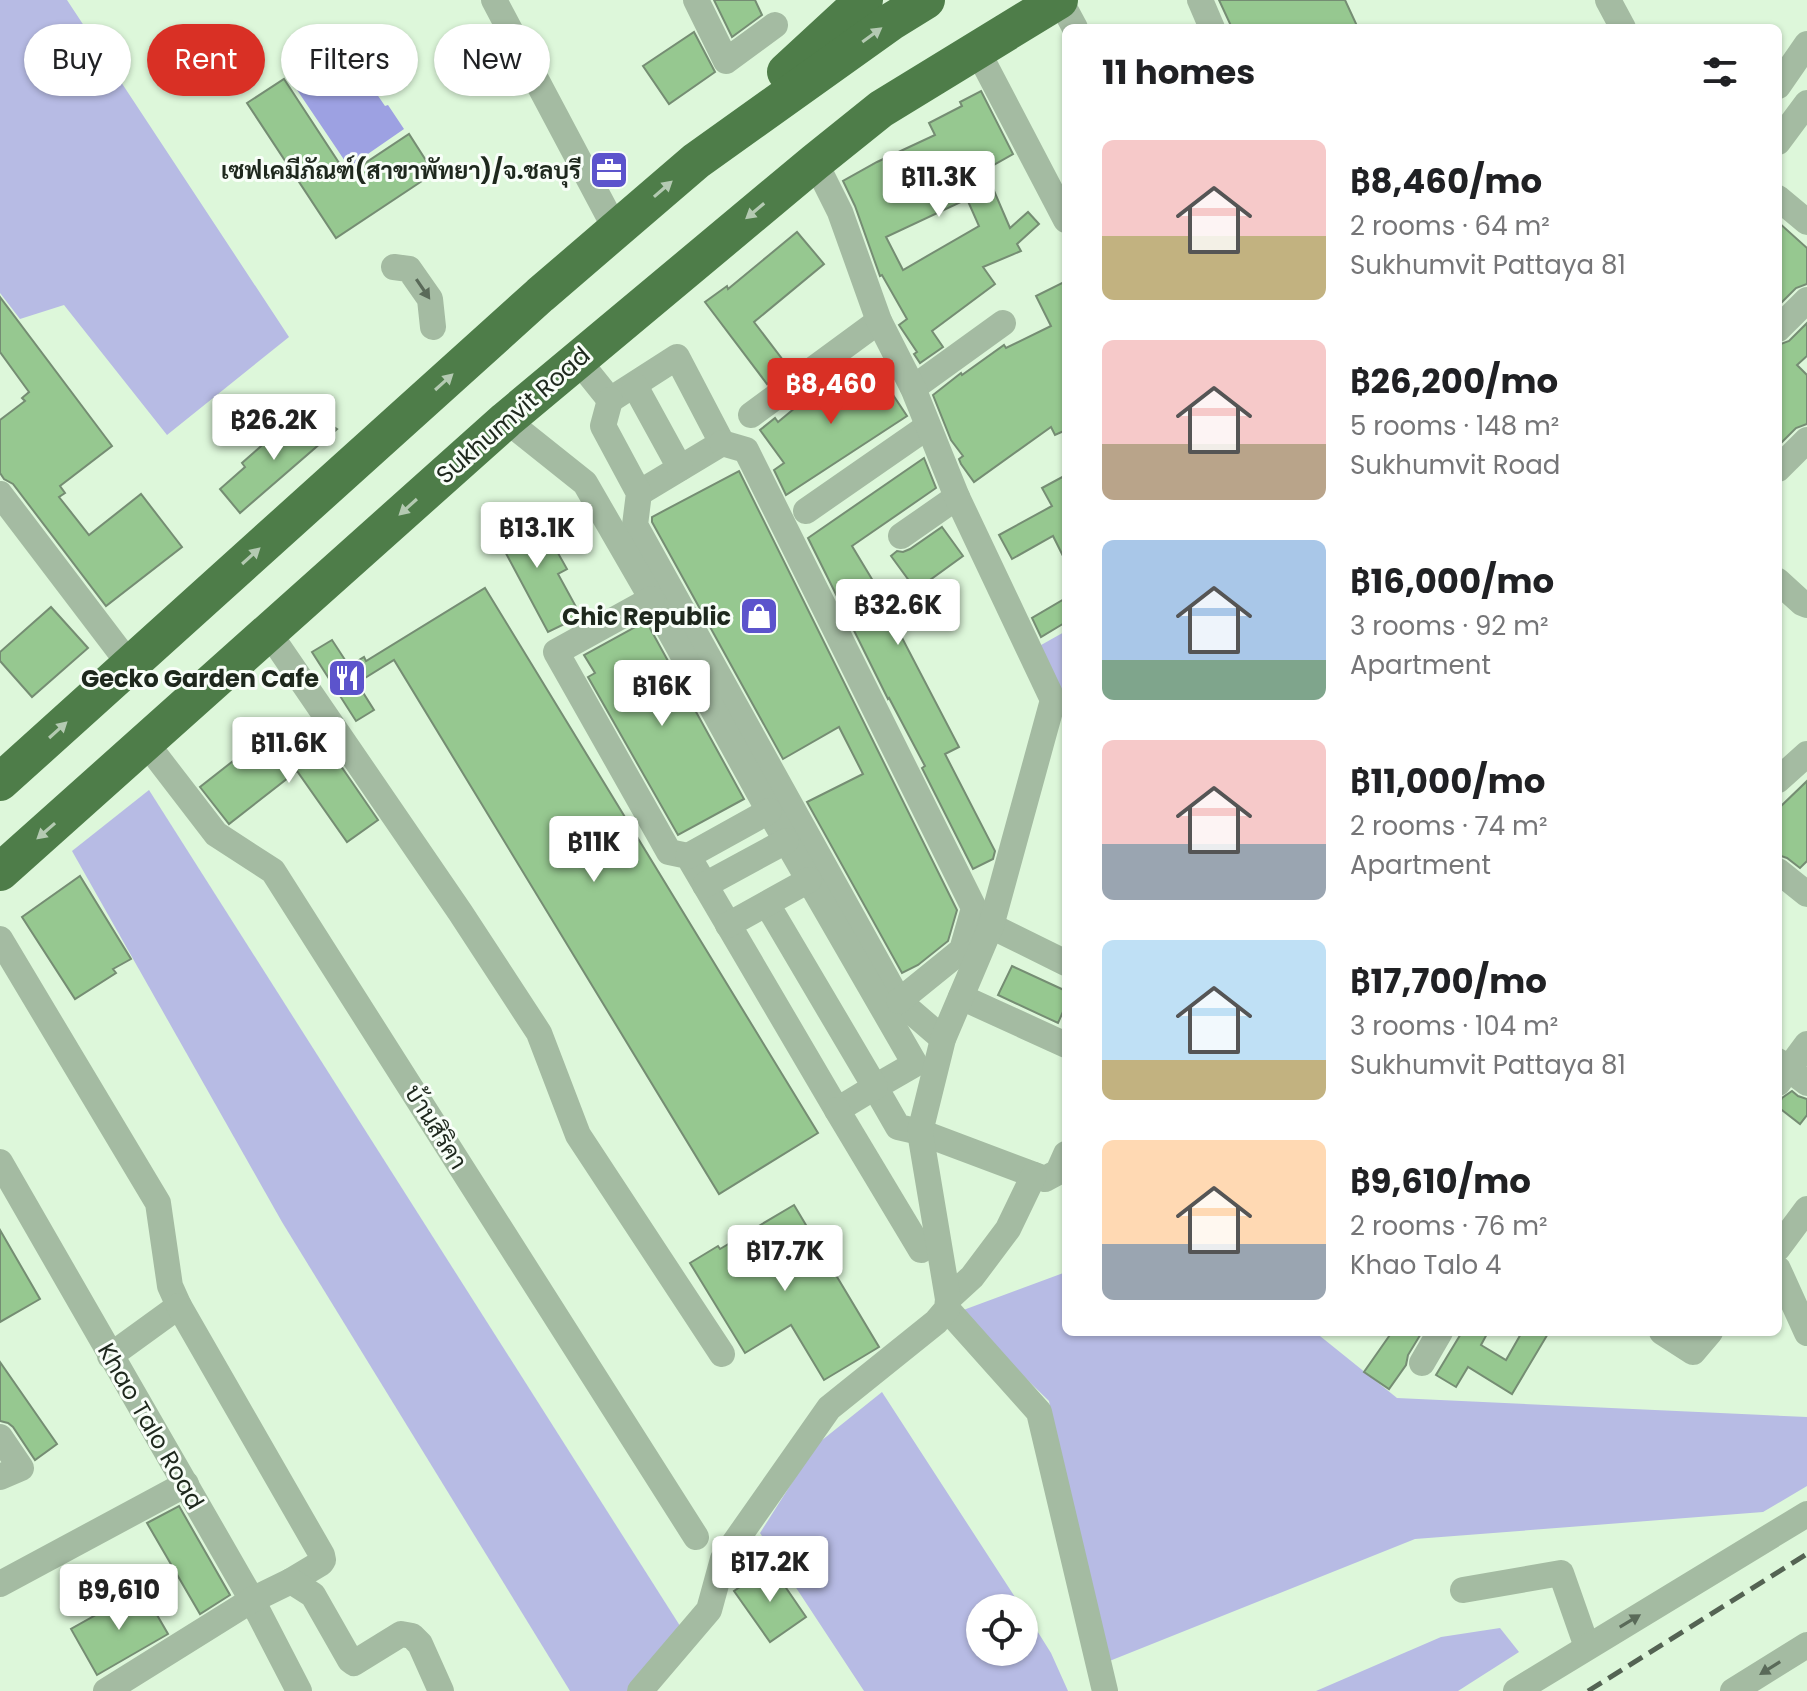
<!DOCTYPE html>
<meta charset="utf-8">
<style>
:root{--surface:#fff;--page:#f6f6f6;--text:#202124;--muted:#757577;--accent:#d93025}
body{margin:0;font-family:Poppins,Sarabun,sans-serif;background:var(--page);color:var(--text);height:100vh;display:flex;flex-direction:column;font-size:30px;white-space:nowrap}
*{box-sizing:border-box;margin:0}
p{font-size:26px;color:var(--muted)}
.icon{flex:none;width:44px;height:44px;fill:none;stroke:currentColor;stroke-width:2;stroke-linecap:round;stroke-linejoin:round}
.map{position:relative;flex:1;overflow:hidden}
.side{position:absolute;left:1062px;top:24px;width:720px;height:1312px;display:flex;flex-direction:column;background:var(--surface);border-radius:12px;box-shadow:0 2px 6px #0004}
.side>*{flex:none}
.top-card{position:absolute;left:24px;top:24px;width:760px;height:72px;display:flex;gap:16px}
.buttons{position:absolute;left:966px;top:1594px;display:grid;gap:16px}
.buttons a{display:grid;place-items:center;width:72px;height:72px;border-radius:50%;background:var(--surface);box-shadow:0 2px 6px #0004;font-size:40px}
.price{position:absolute;translate:-50% -68px;padding:0 18px;border-radius:8px;background:#fff;color:#222;font-size:26px;line-height:52px;filter:drop-shadow(0 2px 4px #0008)}
.price::after{content:'';position:absolute;left:50%;top:48px;width:24px;height:18px;margin-left:-12px;background:inherit;clip-path:polygon(0 0,100% 0,50% 100%)}
.price.current{background:var(--accent);color:#fff}
ul{padding:0;list-style:none}
li{display:flex;align-items:center;gap:24px;height:200px;padding:0 40px}
li span{display:grid;place-items:center;flex:none;width:224px;height:160px;border-radius:12px;color:#555}
li>.icon{margin-inline-start:auto}
span .icon{width:96px;height:96px;fill:#fffc;stroke-width:1}
li b{font-size:34px}
h2{display:flex;justify-content:space-between;align-items:center;height:96px;padding:0 40px;font-size:34px}
.chip{padding:0 28px;border-radius:36px;background:var(--surface);box-shadow:0 2px 6px #0004;font-size:28px;line-height:72px}
.chip.current{background:var(--accent);color:#fff}
.map>svg:first-child{display:block}
.green{fill:#b7bbe4}
.water{fill:#9da1e2}
.building{fill:#96c890;stroke:#758d73;stroke-width:2;fill-rule:evenodd}
.lines{fill:none;stroke-linecap:round;stroke-linejoin:round}
.minor{stroke:#a4bba2;stroke-width:26}
.highway{stroke:#4e7d49;stroke-width:38}
.rail{stroke:#546353;stroke-width:5;stroke-dasharray:16 8;stroke-linecap:butt}
.oneway{fill:#b4cab2}
.oneway2{fill:#5a6a59}
.labels{text-anchor:middle;dominant-baseline:central;stroke-width:6;stroke-linejoin:round;paint-order:stroke}
.poi-label{font-size:24px;font-weight:bold;fill:#1e281d;stroke:#f8fef8;text-anchor:end}
.street-label{font-size:24px;fill:#1e281d;stroke:#f8fef8}
</style>
<div class="map">
<svg width="1807" height="1691" viewBox="0 0 1807 1691">
<rect width="100%" height="100%" fill="#ddf7da"/>
<g class="green">
<polygon points="0,0 67,0 289,337 167,435 64,305 20,319 0,293"/>
<polygon points="1066,631 1066,702 1059,699 1034,649"/>
<polygon points="149,790 682,1629 632,1691 570,1691 282,1222 72,851"/>
<polygon points="1066,1272 1066,1332 1315,1332 1397,1398 1807,1417 1807,1486 1763,1512 1415,1539 1102,1664 1049,1401 958,1312"/>
<polygon points="882,1392 1022,1608 980,1608 980,1652 1024,1652 1024,1610 1051,1653 1068,1691 864,1691 760,1533 816,1445"/>
<polygon points="1500,1628 1519,1652 1458,1691 1316,1691 1441,1637"/>
</g>
<polygon class="water" points="326,56 342,80 352,74 364,92 372,87 385,106 388,105 404,129 349,167 289,78"/>
<g class="building">
<polygon points="714,0 755,0 762,15 732,37"/>
<polygon points="1219,0 1345,0 1358,28 1232,28"/>
<polygon points="694,32 715,72 669,104 643,66"/>
<polygon points="284,79 347,175 409,134 434,173 336,238 247,103"/>
<path d="M981 91 1013 154 985 170 1010 228 1028 212 1039 224 1017 244 1021 251 983 267 995 284 932 331 943 347 920 363 914 354 917 352 899 325 907 319 882 275 880 276 855 206 843 181 877 162 935 135 929 123 962 106 960 102ZM967 199 979 226 903 270 886 237Z"/>
<polygon points="1778,222 1807,248 1807,284 1796,288 1778,306"/>
<polygon points="797,232 824,264 754,322 789,368 767,384 705,302 727,286 728,289"/>
<polygon points="1066,281 1066,430 1055,435 1051,427 974,482 961,464 959,459 963,456 951,440 933,395 961,373 962,375 1004,345 1006,348 1051,326 1036,296"/>
<polygon points="0,297 112,446 60,486 65,493 59,497 89,535 141,494 182,547 106,606 13,484 4,479 0,473 0,420 25,401 22,398 29,392 0,352"/>
<polygon points="1807,323 1807,356 1797,365 1807,375 1807,424 1796,428 1778,446 1778,345 1789,341"/>
<polygon points="865,362 885,396 891,392 907,416 786,495 774,470 784,463 760,430 775,418 778,422 819,388"/>
<polygon points="319,417 337,429 240,513 220,489 245,467 242,463 277,432 280,436 290,426 295,432 306,423 308,426"/>
<polygon points="924,458 936,488 852,546 890,609 888,611 959,747 945,754 995,851 993,859 973,869 922,768 925,766 889,698 888,699 808,538"/>
<polygon points="739,471 957,910 948,941 918,965 902,973 807,802 863,774 839,727 783,759 652,522 652,517"/>
<polygon points="1066,475 1066,562 1053,536 1012,559 999,535 1052,506 1042,488"/>
<polygon points="484,512 545,530 567,569 558,574 581,616 548,632"/>
<polygon points="942,527 963,556 916,590 891,556 897,551 903,552 910,549"/>
<polygon points="485,588 818,1133 719,1194 394,660 357,683 374,710 356,721 312,652 332,640 349,666 364,657 366,661"/>
<polygon points="1066,598 1066,622 1041,637 1032,618"/>
<polygon points="51,607 88,648 32,697 0,661 0,652"/>
<polygon points="646,621 744,799 678,835 588,677 595,673 584,655"/>
<polygon points="303,737 322,764 334,756 378,820 347,842 297,771 229,824 200,787 261,739 275,757"/>
<polygon points="1807,781 1807,861 1800,868 1787,858 1778,855 1778,809"/>
<polygon points="80,876 131,959 113,969 116,973 75,999 22,917"/>
<polygon points="1012,966 1066,991 1066,1005 1058,1023 998,995"/>
<polygon points="1792,1091 1798,1096 1807,1099 1807,1115 1800,1124 1778,1107 1782,1098"/>
<polygon points="794,1205 879,1347 824,1380 791,1325 745,1353 690,1263 718,1246 720,1249"/>
<polygon points="0,1230 40,1299 0,1322"/>
<polygon points="1392,1332 1422,1332 1408,1355 1406,1365 1389,1389 1364,1372"/>
<polygon points="1462,1332 1488,1332 1481,1345 1506,1360 1522,1332 1549,1332 1512,1394 1468,1367 1456,1387 1436,1375"/>
<polygon points="0,1362 57,1444 35,1460 13,1427 8,1423 0,1421"/>
<polygon points="179,1506 230,1595 200,1614 147,1523"/>
<polygon points="771,1566 806,1617 770,1642 734,1591"/>
<polygon points="142,1589 168,1634 97,1675 71,1629"/>
</g>
<g class="lines">
<g class="minor">
<polyline points="494,0 616,230"/>
<polyline points="696,0 726,61 775,25"/>
<polyline points="1060,0 1075,28"/>
<polyline points="1200,0 1212,28"/>
<polyline points="1608,0 1623,28"/>
<polyline points="977,50 1066,220"/>
<polyline points="1778,86 1807,44"/>
<polyline points="1778,142 1807,103"/>
<polyline points="1778,198 1807,222"/>
<polyline points="394,267 409,269 430,299 433,327"/>
<polyline points="1778,329 1807,300"/>
<polyline points="577,359 610,400 677,357 722,443 639,493"/>
<polyline points="635,386 680,468"/>
<polyline points="913,388 1003,323"/>
<polyline points="610,400 603,426 639,493 635,525 899,1001 943,1039"/>
<polyline points="751,415 879,321"/>
<polyline points="506,420 585,483 652,599 769,811 915,1064 875,1087 898,1127 920,1132 1045,1179 1058,1172 1066,1154"/>
<polyline points="722,443 746,450 974,908 962,950 899,1001"/>
<polyline points="1778,469 1807,440"/>
<polyline points="0,494 130,665"/>
<polyline points="806,511 927,427"/>
<polyline points="901,536 957,497"/>
<polyline points="1778,581 1802,603 1807,605"/>
<polyline points="652,599 556,652 669,852 688,856 837,1110 875,1087 767,904"/>
<polyline points="269,633 460,912 539,1033 578,1135 722,1354"/>
<polyline points="146,743 216,834 273,871 696,1537"/>
<polyline points="1778,780 1807,754"/>
<polyline points="688,856 769,811"/>
<polyline points="1778,871 1807,894"/>
<polyline points="705,885 786,841"/>
<polyline points="728,925 809,880"/>
<polyline points="991,926 1066,963"/>
<polyline points="0,939 158,1203 170,1286 179,1306 110,1356"/>
<polyline points="961,997 1066,1045"/>
<polyline points="1778,1061 1807,1083"/>
<polyline points="1778,1083 1807,1044"/>
<polyline points="837,1110 921,1250"/>
<polyline points="0,1162 252,1600 299,1691"/>
<polyline points="1778,1248 1807,1209"/>
<polyline points="1778,1269 1807,1333"/>
<polyline points="948,1299 972,1277 1008,1229 1034,1175"/>
<polyline points="179,1306 322,1555 323,1560 321,1563 291,1581"/>
<polyline points="947,1309 1039,1412 1105,1691"/>
<polyline points="1662,1332 1693,1352 1710,1332"/>
<polyline points="1422,1363 1440,1332"/>
<polyline points="0,1437 21,1468 0,1477"/>
<polyline points="0,1584 186,1484"/>
<polyline points="1463,1590 1561,1573 1587,1647"/>
<polyline points="106,1691 252,1600 291,1581 313,1595 350,1660 354,1663 401,1634 412,1636 420,1644 441,1691"/>
<polyline points="640,1691 709,1610 723,1559 829,1408 936,1322 947,1309 948,1299 920,1132 943,1039 991,926 1053,700 957,497 913,388 879,321 840,212 815,162"/>
<polyline points="1516,1691 1807,1514"/>
<polyline points="1733,1691 1807,1645"/>
</g>
<g class="highway">
<polyline points="786,72 864,0"/>
<polyline points="0,782 540,295 696,161 892,21 926,0"/>
<polyline points="0,872 506,420 815,162 881,109 1059,0"/>
</g>
<polyline class="rail" points="1588,1691 1807,1554"/>
</g>
<defs><path id="oneway-solid" d="M-6-.8H1V-3.2L6.5 0L1 3.2V.8H-6Z" transform="scale(2)"/></defs>
<g class="oneway">
<use href="#oneway-solid" transform="translate(872 35) rotate(-36)"/>
<use href="#oneway-solid" transform="translate(663 189) rotate(-41)"/>
<use href="#oneway-solid" transform="translate(755 211) rotate(140)"/>
<use href="#oneway-solid" transform="translate(444 382) rotate(-42)"/>
<use href="#oneway-solid" transform="translate(408 507) rotate(138)"/>
<use href="#oneway-solid" transform="translate(251 556) rotate(-42)"/>
<use href="#oneway-solid" transform="translate(58 730) rotate(-42)"/>
<use href="#oneway-solid" transform="translate(46 831) rotate(139)"/>
</g>
<g class="oneway2">
<use href="#oneway-solid" transform="translate(423 289) rotate(56)"/>
<use href="#oneway-solid" transform="translate(1630 1621) rotate(-31)"/>
<use href="#oneway-solid" transform="translate(1770 1668) rotate(148)"/>
</g>
<defs>
<g id="office-square" transform="scale(2)"><rect x="-9" y="-9" width="18" height="18" rx="4" fill="#5c54cc" stroke="#f8fef8"/><path d="M-6-3h4V-5.5h4V-3h4V5H-6ZM-1-4.5V-3h2v-1.5ZM-6 0V1H6V0Z" fill="#fff"/></g>
<g id="shop-square" transform="scale(2)"><rect x="-9" y="-9" width="18" height="18" rx="4" fill="#5c54cc" stroke="#f8fef8"/><path d="M-5-2.5h2.3a2.7 3.5 0 0 1 5.4 0H5L5.5 6h-11ZM-1.5-2.5h3a1.5 2.3 0 0 0-3 0Z" fill="#fff"/></g>
<g id="restaurant-square" transform="scale(2)"><rect x="-9" y="-9" width="18" height="18" rx="4" fill="#5c54cc" stroke="#f8fef8"/><path d="M-5-6h1v4h1v-4h1v4h1v-4h1v5L-1.5 .5V6h-2V.5L-5-1ZM5-6V6H3V1.5H1.5Q1.5-4 5-6Z" fill="#fff"/></g>
</defs>
<g fill-rule="evenodd">
<use href="#office-square" x="609" y="170"/>
<use href="#shop-square" x="759" y="616"/>
<use href="#restaurant-square" x="347" y="678"/>
</g>
<g class="labels">
<g class="poi-label">
<text x="581" y="170">เซฟเคมีภัณฑ์(สาขาพัทยา)/จ.ชลบุรี</text>
<text x="731" y="616">Chic Republic</text>
<text x="319" y="678">Gecko Garden Cafe</text>
</g>
<g class="street-label">
<text transform="translate(513 415) rotate(-41)">Sukhumvit Road</text>
<text transform="translate(436 1127) rotate(58)">บ้านสิริคา</text>
<text transform="translate(151 1426) rotate(60)">Khao Talo Road</text>
</g>
</g>
</svg>
<div class="buttons">
<a><svg class="icon" aria-label="locate" viewBox="0 0 24 24"><circle cx="12" cy="12" r="6"/><path d="M12 2v4M12 18v4M2 12h4M18 12h4"/></svg></a>
</div>
<b class="price" style="left:939px;top:219px">฿11.3K</b>
<b class="price current" style="left:831px;top:426px">฿8,460</b>
<b class="price" style="left:274px;top:462px">฿26.2K</b>
<b class="price" style="left:537px;top:570px">฿13.1K</b>
<b class="price" style="left:898px;top:647px">฿32.6K</b>
<b class="price" style="left:662px;top:728px">฿16K</b>
<b class="price" style="left:289px;top:785px">฿11.6K</b>
<b class="price" style="left:594px;top:884px">฿11K</b>
<b class="price" style="left:785px;top:1293px">฿17.7K</b>
<b class="price" style="left:770px;top:1604px">฿17.2K</b>
<b class="price" style="left:119px;top:1632px">฿9,610</b>
<div class="top-card">
<a class="chip">Buy</a>
<a class="chip current">Rent</a>
<a class="chip">Filters</a>
<a class="chip">New</a>
</div>
<section class="side">
<h2>11 homes<svg class="icon" aria-label="filters" viewBox="0 0 24 24"><path d="M4 7h16M4 17h16"/><circle cx="9" cy="7" r="2"/><circle cx="15" cy="17" r="2"/></svg></h2>
<ul>
<li><span style="background:linear-gradient(#f6c9c9 60%,#c2b280 0)"><svg class="icon" aria-label="home" viewBox="0 0 24 24"><path d="M3 11l9-7 9 7M6 9v11h12V9"/></svg></span><div><b>฿8,460/mo</b><p>2 rooms · 64 m²</p><p>Sukhumvit Pattaya 81</p></div></li>
<li><span style="background:linear-gradient(#f6c9c9 65%,#b9a48a 0)"><svg class="icon" aria-label="home" viewBox="0 0 24 24"><path d="M3 11l9-7 9 7M6 9v11h12V9"/></svg></span><div><b>฿26,200/mo</b><p>5 rooms · 148 m²</p><p>Sukhumvit Road</p></div></li>
<li><span style="background:linear-gradient(#a9c7e8 75%,#7fa58c 0)"><svg class="icon" aria-label="home" viewBox="0 0 24 24"><path d="M3 11l9-7 9 7M6 9v11h12V9"/></svg></span><div><b>฿16,000/mo</b><p>3 rooms · 92 m²</p><p>Apartment</p></div></li>
<li><span style="background:linear-gradient(#f6c9c9 65%,#9aa5b1 0)"><svg class="icon" aria-label="home" viewBox="0 0 24 24"><path d="M3 11l9-7 9 7M6 9v11h12V9"/></svg></span><div><b>฿11,000/mo</b><p>2 rooms · 74 m²</p><p>Apartment</p></div></li>
<li><span style="background:linear-gradient(#bfe0f5 75%,#c2b280 0)"><svg class="icon" aria-label="home" viewBox="0 0 24 24"><path d="M3 11l9-7 9 7M6 9v11h12V9"/></svg></span><div><b>฿17,700/mo</b><p>3 rooms · 104 m²</p><p>Sukhumvit Pattaya 81</p></div></li>
<li><span style="background:linear-gradient(#ffd9b3 65%,#9aa5b1 0)"><svg class="icon" aria-label="home" viewBox="0 0 24 24"><path d="M3 11l9-7 9 7M6 9v11h12V9"/></svg></span><div><b>฿9,610/mo</b><p>2 rooms · 76 m²</p><p>Khao Talo 4</p></div></li>
</ul>
</section>
</div>
